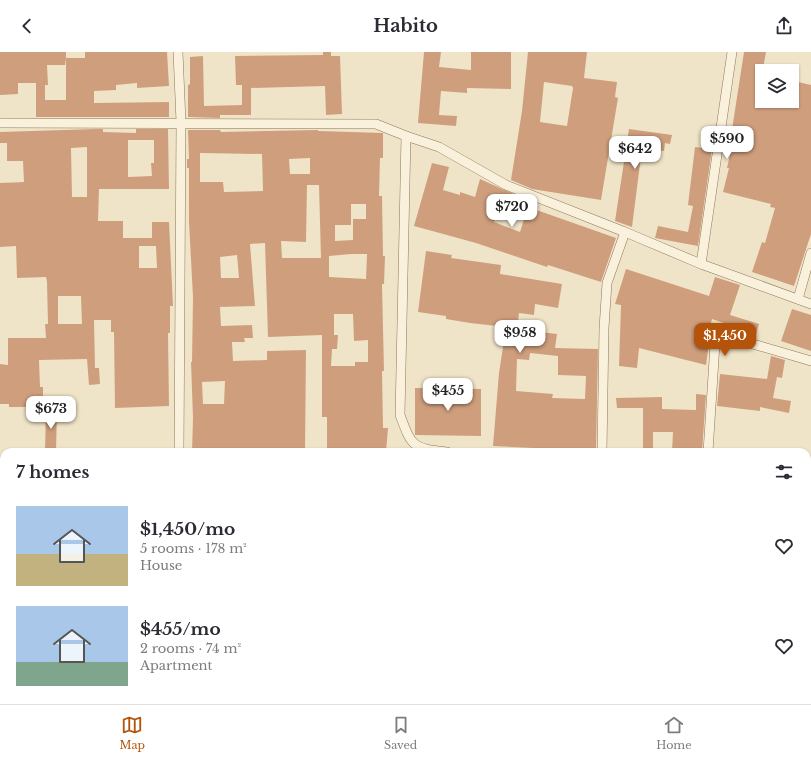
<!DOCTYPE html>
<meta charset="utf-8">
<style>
:root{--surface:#fff;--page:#f7f7f7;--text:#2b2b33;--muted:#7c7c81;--line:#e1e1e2;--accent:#b45309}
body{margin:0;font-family:"Libre Baskerville",serif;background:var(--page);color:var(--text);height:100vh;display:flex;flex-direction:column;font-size:15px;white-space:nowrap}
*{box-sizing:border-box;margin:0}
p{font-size:13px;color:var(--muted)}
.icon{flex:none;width:22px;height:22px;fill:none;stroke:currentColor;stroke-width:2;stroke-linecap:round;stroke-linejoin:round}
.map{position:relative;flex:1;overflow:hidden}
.panel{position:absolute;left:0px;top:396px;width:811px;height:256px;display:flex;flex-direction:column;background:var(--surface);border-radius:12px 12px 0 0;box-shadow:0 1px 3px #0004}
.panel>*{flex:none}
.controls{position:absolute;left:755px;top:12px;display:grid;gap:8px}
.controls a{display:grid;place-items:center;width:44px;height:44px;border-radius:0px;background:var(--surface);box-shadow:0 1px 3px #0004;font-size:20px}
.price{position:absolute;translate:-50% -34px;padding:0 9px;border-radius:8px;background:#fff;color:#222;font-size:13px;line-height:26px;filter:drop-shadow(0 1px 2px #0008)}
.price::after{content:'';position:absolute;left:50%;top:24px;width:12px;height:9px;margin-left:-6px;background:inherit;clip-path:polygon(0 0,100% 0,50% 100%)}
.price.current{background:var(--accent);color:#fff}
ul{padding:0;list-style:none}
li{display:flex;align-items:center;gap:12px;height:100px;padding:0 16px}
li span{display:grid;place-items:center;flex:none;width:112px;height:80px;border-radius:0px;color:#555}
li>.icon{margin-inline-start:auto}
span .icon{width:48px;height:48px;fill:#fffc;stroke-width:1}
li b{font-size:17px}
h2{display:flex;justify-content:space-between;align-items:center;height:48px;padding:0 16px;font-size:17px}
header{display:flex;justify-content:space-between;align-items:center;height:52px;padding:0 16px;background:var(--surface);font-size:18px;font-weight:800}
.dock{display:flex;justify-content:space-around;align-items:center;height:56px;border-top:1px solid var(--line);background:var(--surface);font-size:11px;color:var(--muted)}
.dock a{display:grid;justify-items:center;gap:2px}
.dock .current{color:var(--accent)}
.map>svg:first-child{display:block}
.building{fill:#cf9f7d;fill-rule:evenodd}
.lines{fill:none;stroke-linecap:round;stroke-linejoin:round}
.street-casing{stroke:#8d765c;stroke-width:10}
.street{stroke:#faf1dc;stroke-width:9}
</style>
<header><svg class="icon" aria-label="back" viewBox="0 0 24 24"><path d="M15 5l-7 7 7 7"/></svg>Habito<svg class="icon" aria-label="share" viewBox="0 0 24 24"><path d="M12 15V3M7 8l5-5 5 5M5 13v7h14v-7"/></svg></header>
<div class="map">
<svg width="811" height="652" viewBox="0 0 811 652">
<rect width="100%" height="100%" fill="#f0e4c8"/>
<g class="building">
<path d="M0 0H66V6H85V0H167L169 34 137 36V31L116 33V38L94 39V51L169 50V65H36V31H18V42L0 43ZM66 6V48H45V33H48L47 13H65Z"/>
<polygon points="323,0 331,0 331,4 340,4 342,62 326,63 325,34 251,36 251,63 220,63 220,66 188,65 188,33 190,32 190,5 203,4 204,54 242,53 242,33 236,33 235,4 323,3"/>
<polygon points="424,0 441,0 439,15 471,18 471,0 511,0 511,37 467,36 467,41 441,39 439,63 457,64 456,74 418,71"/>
<path d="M528 0H587L584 26 617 30 615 45 618 46 601 148 532 137 511 128 522 59ZM544 30 572 34 573 36 567 74 540 70Z"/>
<polygon points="744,0 766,0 760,33 762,34 762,49 793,49 798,30 811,33 811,182 794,234 752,220 762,190 765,191 775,156 770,155 771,152 723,140 729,116 727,116 734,85 731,84"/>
<path d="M95 77H103V80L136 81V77H168L169 137H99L98 169H123V186H152V170H169L173 254H170V281H168L169 354 115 356 114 280H111V268H94L95 316H99L100 332 89 333 87 307 39 308 40 335H43V355H9V352H0V312L8 313V286H46L45 272H48L47 230 46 225 17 226 16 194 0 195V131L24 130 23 109H7V91H0V80ZM128 88H154V111H151L152 124 128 125ZM87 95V145H72L71 96ZM139 194H156L157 216H139ZM58 244H81L82 272H58Z"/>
<polygon points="629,77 672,83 670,92 665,91 664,99 642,96 632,175 615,169"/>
<path d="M188 78H220L221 80 318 78V79L383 81V106H380L379 144H382L383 204H385L384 232H382L384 319H382L383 376H388L386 400H327V365H322V283L268 285 265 191 250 192 255 254 220 255 221 274 252 273 253 286H244L245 290H232L233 309 267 308V299L306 298 305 400H192L193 366 191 310H192L193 245 189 170V116H187V107H189ZM200 101 262 102 263 139 224 140 223 130H200ZM310 106V122H290L289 107ZM307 133H319L321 206H282L281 189 306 190ZM351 152H366V167H353V188L335 189V173H351ZM351 202H367L366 227 329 225V204ZM237 203 239 226H221L220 205ZM334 262H353L354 289 368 288V310H355V314H331L332 297H337L338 283H334ZM225 329 224 352H203L202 330Z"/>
<polygon points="695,95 712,97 698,194 655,186 658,174 688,180 693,154 688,153"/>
<polygon points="432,111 449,115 443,138 460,143 460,140 475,145 480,127 527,148 523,160 501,152 494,170 520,180 528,155 616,186 601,230 548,213 547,215 476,191 414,174"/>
<path d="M426 199 452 203 451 206 501 213 500 222 562 232 558 256 535 252 534 263 519 261 517 277 557 282 555 296 598 297 596 399 493 394 499 321 506 275 470 271 446 267V264L418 260ZM530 301 558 304V323L586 324 585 347 552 346 553 342 516 339 517 307 529 308Z"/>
<polygon points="626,217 709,244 715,225 740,233 730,263 759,272 756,282 712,267 708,282 713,283 709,291 706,313 639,296 637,316 619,314 621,253 615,252"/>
<polygon points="792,257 811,263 811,299 781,289"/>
<polygon points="771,304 785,308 782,326 777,325 773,346 791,349 789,361 760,355 760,359 717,354 720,322 767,327"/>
<polygon points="415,336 481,337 481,384 415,383"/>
<polygon points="696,342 706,343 702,400 672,400 673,380 653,380 653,399 643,399 643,356 617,356 616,346 662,345 662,357 696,358"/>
<polygon points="46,356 57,356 56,400 45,400"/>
</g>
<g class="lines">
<g class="street-casing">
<g id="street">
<polyline points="178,0 181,70 179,400"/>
<path d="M0 71 376 72 406 84 400 363C412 395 412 396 447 400"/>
<polyline points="406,84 439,95 506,133 625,180 701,212 811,252"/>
<polyline points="701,212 732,0"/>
<polyline points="798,247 811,201"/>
<polyline points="602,400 604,276 607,231 625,180"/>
<polyline points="708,400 715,292 723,285 729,285 811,309"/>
<polyline points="807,412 811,412"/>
<polyline points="807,486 811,436"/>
<polyline points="807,512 811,512"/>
<polyline points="807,626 811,626"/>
<polyline points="499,648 499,652"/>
<polyline points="634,648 634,652"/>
<polyline points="350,652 350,648"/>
<polyline points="798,652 798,648"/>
</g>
</g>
<use href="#street" class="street"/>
</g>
</svg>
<div class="controls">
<a><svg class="icon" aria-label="layers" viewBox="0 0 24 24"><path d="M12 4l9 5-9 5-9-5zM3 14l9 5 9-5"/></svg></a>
</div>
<b class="price" style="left:727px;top:108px">$590</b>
<b class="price" style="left:635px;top:118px">$642</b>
<b class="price" style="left:512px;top:176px">$720</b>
<b class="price" style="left:520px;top:302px">$958</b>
<b class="price current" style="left:725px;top:305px">$1,450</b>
<b class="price" style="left:448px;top:360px">$455</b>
<b class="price" style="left:51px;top:378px">$673</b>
<section class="panel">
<h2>7 homes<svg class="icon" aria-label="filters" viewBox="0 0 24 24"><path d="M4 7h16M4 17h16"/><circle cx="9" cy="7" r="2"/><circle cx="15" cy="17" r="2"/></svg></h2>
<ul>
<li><span style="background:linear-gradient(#a9c7e8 60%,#c2b280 0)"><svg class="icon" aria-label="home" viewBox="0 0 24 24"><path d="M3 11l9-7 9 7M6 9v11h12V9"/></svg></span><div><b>$1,450/mo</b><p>5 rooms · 178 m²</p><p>House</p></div><svg class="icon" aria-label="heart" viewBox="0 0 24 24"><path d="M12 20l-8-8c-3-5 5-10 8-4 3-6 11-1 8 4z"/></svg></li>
<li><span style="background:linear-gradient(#a9c7e8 70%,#7fa58c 0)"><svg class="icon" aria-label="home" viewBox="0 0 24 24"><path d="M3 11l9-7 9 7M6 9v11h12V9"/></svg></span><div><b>$455/mo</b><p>2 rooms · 74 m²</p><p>Apartment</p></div><svg class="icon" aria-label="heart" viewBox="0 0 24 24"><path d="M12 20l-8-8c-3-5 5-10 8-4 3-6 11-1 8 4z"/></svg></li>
</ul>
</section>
</div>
<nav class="dock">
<a class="current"><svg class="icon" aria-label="map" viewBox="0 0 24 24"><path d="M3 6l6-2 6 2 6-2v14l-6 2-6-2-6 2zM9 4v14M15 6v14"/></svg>Map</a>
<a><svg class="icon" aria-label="saved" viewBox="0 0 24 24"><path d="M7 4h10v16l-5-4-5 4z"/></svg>Saved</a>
<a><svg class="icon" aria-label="home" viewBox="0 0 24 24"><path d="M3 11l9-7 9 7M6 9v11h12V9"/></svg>Home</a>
</nav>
